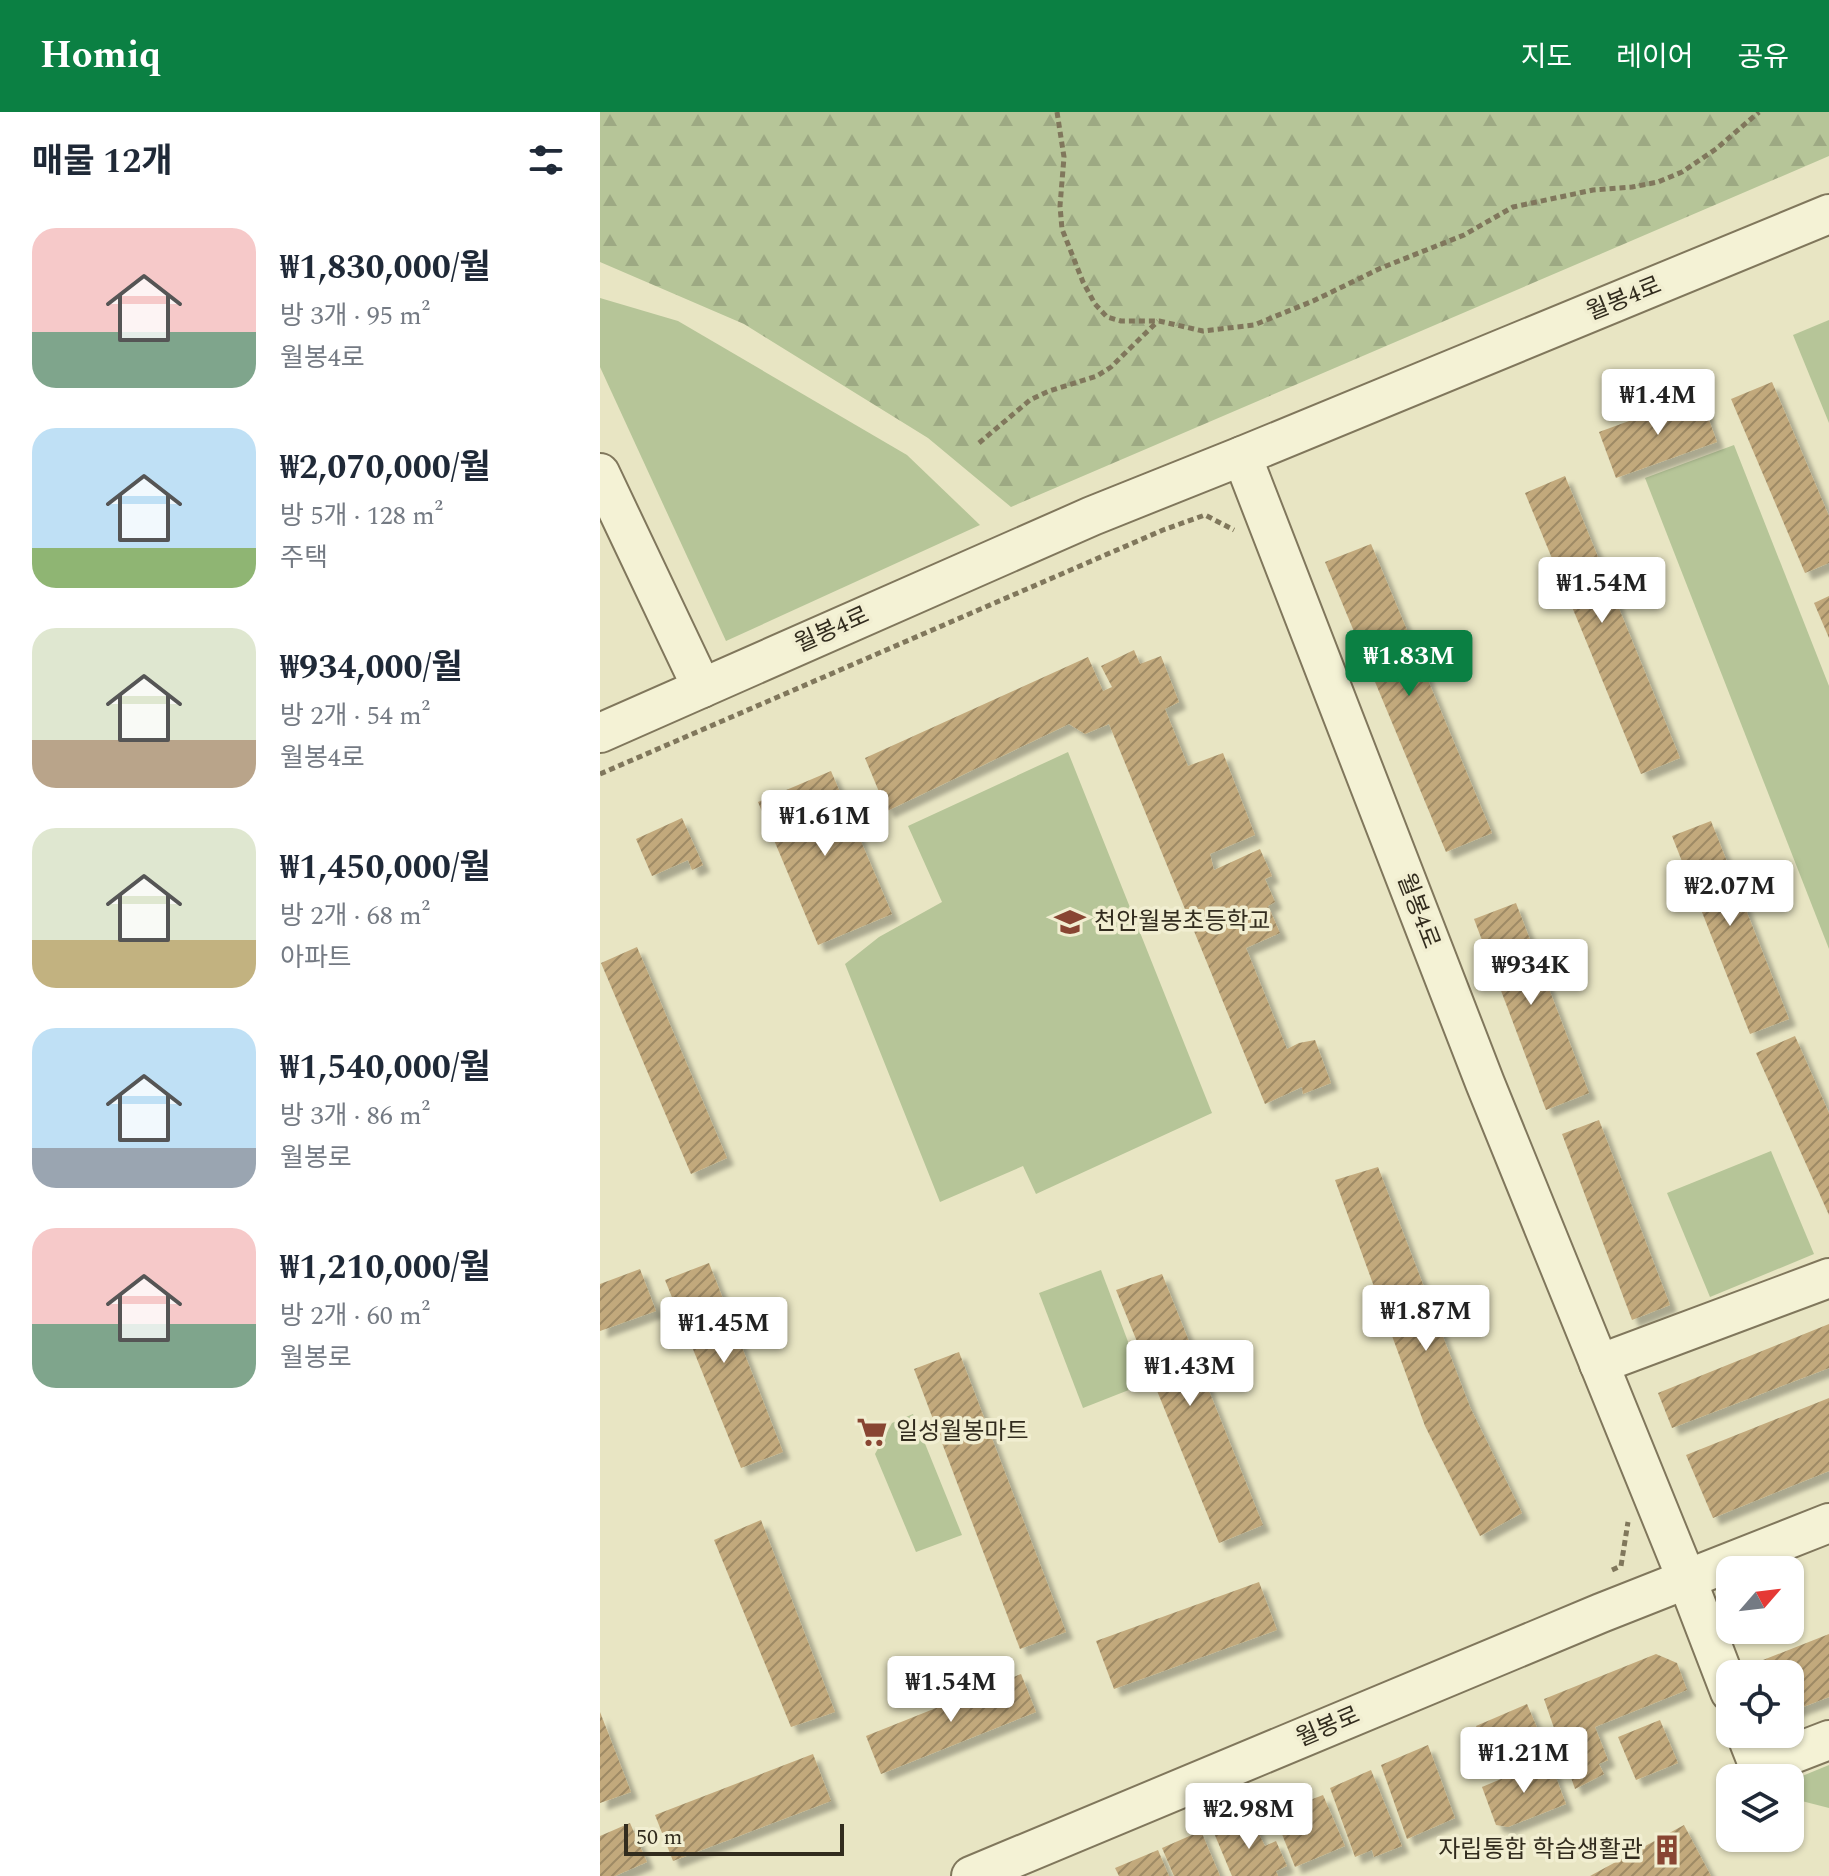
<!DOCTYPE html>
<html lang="ko">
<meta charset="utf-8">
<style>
:root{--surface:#fff;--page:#f2f2f3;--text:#1f2937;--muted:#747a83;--accent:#0b8043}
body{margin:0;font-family:Spectral,"Noto Sans KR",serif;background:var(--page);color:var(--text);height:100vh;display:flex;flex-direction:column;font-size:30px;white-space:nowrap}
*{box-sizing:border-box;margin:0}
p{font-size:26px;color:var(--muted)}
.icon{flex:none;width:44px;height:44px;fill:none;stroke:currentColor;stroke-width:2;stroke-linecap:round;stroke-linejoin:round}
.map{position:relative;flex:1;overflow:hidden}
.panel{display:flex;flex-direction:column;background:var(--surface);width:600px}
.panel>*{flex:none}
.needle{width:52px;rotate:62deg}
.buttons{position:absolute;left:1116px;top:1444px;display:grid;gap:16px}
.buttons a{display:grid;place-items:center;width:88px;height:88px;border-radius:16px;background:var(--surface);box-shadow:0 2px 6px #0004;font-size:40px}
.scale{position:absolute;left:24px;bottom:20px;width:220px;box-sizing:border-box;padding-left:8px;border:4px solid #322c1e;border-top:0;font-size:22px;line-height:28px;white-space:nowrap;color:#322c1e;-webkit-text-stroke:6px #f1eed1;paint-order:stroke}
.price{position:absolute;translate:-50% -68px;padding:0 18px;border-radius:8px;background:#fff;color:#222;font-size:26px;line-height:52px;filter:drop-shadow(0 2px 4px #0008)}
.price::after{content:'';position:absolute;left:50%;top:48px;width:24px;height:18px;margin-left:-12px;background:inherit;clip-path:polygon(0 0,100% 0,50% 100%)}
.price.selected{background:var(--accent);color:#fff}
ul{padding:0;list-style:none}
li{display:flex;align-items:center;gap:24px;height:200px;padding:0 32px}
li span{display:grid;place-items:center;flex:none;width:224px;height:160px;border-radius:24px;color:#555}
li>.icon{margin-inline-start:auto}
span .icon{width:96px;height:96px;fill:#fffc;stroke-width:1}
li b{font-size:34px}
h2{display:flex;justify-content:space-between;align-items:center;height:96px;padding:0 32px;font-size:34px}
header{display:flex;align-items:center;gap:48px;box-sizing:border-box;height:112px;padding:0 40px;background:var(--accent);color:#fff}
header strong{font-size:38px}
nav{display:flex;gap:44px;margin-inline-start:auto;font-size:28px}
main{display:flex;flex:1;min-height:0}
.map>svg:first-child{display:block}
.forest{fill:url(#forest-firs)}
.green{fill:#b6c598}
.building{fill:url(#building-hatch);filter:url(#shadow)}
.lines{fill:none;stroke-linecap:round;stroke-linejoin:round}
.minor-casing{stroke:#80775c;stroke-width:42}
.path{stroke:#80775c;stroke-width:5;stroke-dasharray:6 4;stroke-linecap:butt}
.minor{stroke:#f4f2d5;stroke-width:38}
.labels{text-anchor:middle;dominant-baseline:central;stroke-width:7;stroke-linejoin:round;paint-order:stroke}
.street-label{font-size:24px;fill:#322c1e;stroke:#f1eed1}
.poi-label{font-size:24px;fill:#322c1e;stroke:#f1eed1;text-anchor:start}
</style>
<header>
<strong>Homiq</strong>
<nav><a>지도</a><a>레이어</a><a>공유</a></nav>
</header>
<main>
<section class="panel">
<h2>매물 12개<svg class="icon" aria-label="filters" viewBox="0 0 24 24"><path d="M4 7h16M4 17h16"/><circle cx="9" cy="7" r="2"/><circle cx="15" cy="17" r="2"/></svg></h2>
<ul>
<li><span style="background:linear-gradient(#f6c9c9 65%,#7fa58c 0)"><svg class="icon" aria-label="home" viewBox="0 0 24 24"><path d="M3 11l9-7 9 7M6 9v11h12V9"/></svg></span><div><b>₩1,830,000/월</b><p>방 3개 · 95 m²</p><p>월봉4로</p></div></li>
<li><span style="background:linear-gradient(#bfe0f5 75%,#8fb573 0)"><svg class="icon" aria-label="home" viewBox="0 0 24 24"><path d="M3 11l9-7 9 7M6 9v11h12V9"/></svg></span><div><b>₩2,070,000/월</b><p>방 5개 · 128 m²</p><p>주택</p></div></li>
<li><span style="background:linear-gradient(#dfe7d0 70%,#b9a48a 0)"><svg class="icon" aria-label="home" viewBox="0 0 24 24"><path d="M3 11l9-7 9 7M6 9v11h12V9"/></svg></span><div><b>₩934,000/월</b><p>방 2개 · 54 m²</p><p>월봉4로</p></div></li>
<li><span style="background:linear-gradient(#dfe7d0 70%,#c2b280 0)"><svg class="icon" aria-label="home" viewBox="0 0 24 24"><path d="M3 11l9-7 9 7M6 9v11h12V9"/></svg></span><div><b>₩1,450,000/월</b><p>방 2개 · 68 m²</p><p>아파트</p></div></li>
<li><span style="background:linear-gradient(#bfe0f5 75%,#9aa5b1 0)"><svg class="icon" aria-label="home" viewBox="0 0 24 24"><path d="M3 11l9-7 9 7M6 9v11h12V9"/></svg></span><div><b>₩1,540,000/월</b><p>방 3개 · 86 m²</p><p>월봉로</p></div></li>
<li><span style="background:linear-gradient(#f6c9c9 60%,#7fa58c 0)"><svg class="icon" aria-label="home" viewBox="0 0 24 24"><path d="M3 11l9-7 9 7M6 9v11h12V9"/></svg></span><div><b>₩1,210,000/월</b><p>방 2개 · 60 m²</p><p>월봉로</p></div></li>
</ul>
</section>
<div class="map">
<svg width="1229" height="1764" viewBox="0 0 1229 1764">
<defs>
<pattern id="forest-firs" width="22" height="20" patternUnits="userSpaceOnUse" patternTransform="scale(2)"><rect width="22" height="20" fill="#b6c598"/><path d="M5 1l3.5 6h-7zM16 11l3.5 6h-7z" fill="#9da983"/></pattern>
<pattern id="building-hatch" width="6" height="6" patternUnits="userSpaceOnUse" patternTransform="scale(2)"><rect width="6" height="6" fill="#c2a97c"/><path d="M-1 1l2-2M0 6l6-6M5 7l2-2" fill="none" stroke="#9e8a65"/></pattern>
<filter id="shadow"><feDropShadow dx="7" dy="7" stdDeviation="2" flood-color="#0004"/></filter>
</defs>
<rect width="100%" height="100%" fill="#e8e5c3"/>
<polygon class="forest" points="0,0 1229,0 1229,44 411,395 328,326 144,212 0,150"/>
<g class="green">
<polygon points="0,186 78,209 307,343 380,413 126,529 0,255"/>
<polygon points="1229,208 1229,311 1193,223"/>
<polygon points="1134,333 1229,574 1229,837 1045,366"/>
<polygon points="468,640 612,1001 436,1082 423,1054 340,1090 245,852 279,825 342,790 308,714"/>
<polygon points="1171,1039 1214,1142 1110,1185 1067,1081"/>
<polygon points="501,1158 544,1272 483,1296 439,1181"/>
<polygon points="313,1302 362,1423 316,1440 275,1342 292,1311"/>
<polygon points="1229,1653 1229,1696 1190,1686 1190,1669"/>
</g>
<g class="building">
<polygon points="1172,270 1229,404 1229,451 1205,461 1131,287"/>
<polygon points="1100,283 1117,330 1016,366 999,320"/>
<polygon points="965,364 1080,646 1041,662 925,381"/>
<polygon points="771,432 892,721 846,740 725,450"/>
<polygon points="1229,484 1229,526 1214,491"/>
<polygon points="534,538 540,552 561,544 579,590 565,597 588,654 623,641 655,723 610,742 614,758 660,737 672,764 665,767 675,790 668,794 680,821 646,836 687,937 699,931 715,928 731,971 703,982 702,975 665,992 509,612 485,622 469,612 287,699 265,646 488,545 503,579 512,575 501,554"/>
<polygon points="231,659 292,802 218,833 158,690"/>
<polygon points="82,706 103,753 92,758 88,748 52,764 36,727"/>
<polygon points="1111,709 1189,907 1150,922 1072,724"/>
<polygon points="916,791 989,981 946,998 874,807"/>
<polygon points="37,835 127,1046 91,1062 1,851"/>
<polygon points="1195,924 1229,1001 1229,1103 1156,941"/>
<polygon points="999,1008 1070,1193 1032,1208 962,1022"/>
<polygon points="778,1055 870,1295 922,1401 880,1424 825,1314 735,1068"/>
<polygon points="109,1151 183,1340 141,1356 65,1168"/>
<polygon points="40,1157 56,1199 0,1219 0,1172"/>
<polygon points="562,1162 663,1413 619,1431 516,1178"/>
<polygon points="1229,1212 1229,1256 1072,1316 1058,1281"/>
<polygon points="359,1240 466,1520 420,1537 314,1257"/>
<polygon points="1229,1286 1229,1359 1113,1406 1086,1343"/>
<polygon points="161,1408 235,1600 191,1615 114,1428"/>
<polygon points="659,1470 677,1518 514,1577 496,1529"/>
<polygon points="1229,1522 1229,1585 1190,1600 1190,1562 1157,1562 1153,1552"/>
<polygon points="1056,1542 1077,1551 1087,1578 995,1615 1008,1648 999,1652 1004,1662 975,1677 944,1587"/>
<polygon points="421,1562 436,1600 281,1662 266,1624"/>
<polygon points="927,1592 947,1639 897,1662 876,1614"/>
<polygon points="0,1600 31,1680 0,1691"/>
<polygon points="1060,1608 1078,1651 1036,1668 1018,1625"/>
<polygon points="828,1633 855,1706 807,1727 781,1653"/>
<polygon points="213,1642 231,1689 73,1749 55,1703"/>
<polygon points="949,1647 966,1692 908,1715 896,1713 882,1675"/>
<polygon points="771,1658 802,1734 774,1745 772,1738 755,1745 730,1676"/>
<polygon points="723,1683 745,1734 695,1755 674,1702"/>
<polygon points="651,1706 665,1734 676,1729 687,1754 676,1759 678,1764 632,1764 614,1721"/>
<polygon points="30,1711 47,1750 15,1764 0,1764 0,1724"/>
<polygon points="1084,1713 1111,1764 990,1764"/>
<polygon points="601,1719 620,1764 574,1764 562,1736"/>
<polygon points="558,1738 569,1764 519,1764 515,1756"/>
</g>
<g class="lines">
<g class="minor-casing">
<g id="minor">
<polyline points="642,344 885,971 1087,1468 1130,1580"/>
<polyline points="0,361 102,576"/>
<polyline points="0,621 492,404 642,344 1229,102"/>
<polyline points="999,1252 1229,1166"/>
<polyline points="1146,1622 1159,1655 1229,1628"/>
<polyline points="371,1764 1001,1501 1229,1411"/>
</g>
</g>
<g class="path">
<polyline points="457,0 464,45 460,94 462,117 483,170 495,192 507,205 521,209 559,209 603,219 654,213 713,189 781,156 864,123 913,95 993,78 1032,75 1058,70 1082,60 1116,37 1159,0"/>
<polyline points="379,331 430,288 449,279 497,264 511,255 558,209"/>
<polyline points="0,662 563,418 605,403 634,418"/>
<polyline points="1012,1458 1021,1454 1028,1410"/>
</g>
<use href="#minor" class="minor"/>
</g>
<defs>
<g id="school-bare" transform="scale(2.4)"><path d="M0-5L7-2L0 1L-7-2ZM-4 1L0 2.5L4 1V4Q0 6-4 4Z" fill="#884532" stroke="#f1eed1" stroke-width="2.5" paint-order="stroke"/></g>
<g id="supermarket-bare" transform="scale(2.4)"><path d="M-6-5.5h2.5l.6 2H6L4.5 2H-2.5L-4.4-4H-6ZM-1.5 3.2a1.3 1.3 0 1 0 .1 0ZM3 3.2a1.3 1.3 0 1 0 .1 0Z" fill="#884532" stroke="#f1eed1" stroke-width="2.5" paint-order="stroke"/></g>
<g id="building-bare" transform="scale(2.4)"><path d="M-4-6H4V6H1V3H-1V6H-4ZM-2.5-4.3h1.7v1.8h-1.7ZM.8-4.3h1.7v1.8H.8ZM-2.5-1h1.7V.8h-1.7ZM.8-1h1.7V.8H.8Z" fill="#884532" stroke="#f1eed1" stroke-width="2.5" paint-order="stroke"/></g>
</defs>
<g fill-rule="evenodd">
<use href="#school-bare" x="470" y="810"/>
<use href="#supermarket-bare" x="272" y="1320"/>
<use href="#building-bare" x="1067" y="1738"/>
</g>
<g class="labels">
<g class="street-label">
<text transform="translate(1024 187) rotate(-22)">월봉4로</text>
<text transform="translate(232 518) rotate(-24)">월봉4로</text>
<text transform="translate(818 799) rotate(69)">월봉4로</text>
<text transform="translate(728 1615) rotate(-23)">월봉로</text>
</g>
<g class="poi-label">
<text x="494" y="810">천안월봉초등학교</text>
<text x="296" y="1320">일성월봉마트</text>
<text x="1043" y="1738" text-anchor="end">자립통합 학습생활관</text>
</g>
</g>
</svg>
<div class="buttons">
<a><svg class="needle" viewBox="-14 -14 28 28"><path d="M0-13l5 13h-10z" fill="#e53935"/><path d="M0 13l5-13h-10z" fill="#747a83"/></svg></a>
<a><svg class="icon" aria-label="locate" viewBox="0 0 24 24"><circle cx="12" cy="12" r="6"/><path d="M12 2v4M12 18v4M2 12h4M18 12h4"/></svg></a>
<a><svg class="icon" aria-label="layers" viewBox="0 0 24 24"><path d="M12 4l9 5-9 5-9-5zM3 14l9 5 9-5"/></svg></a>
</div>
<div class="scale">50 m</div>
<b class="price" style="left:1058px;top:325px">₩1.4M</b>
<b class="price" style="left:1002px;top:513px">₩1.54M</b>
<b class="price selected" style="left:809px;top:586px">₩1.83M</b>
<b class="price" style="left:225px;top:746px">₩1.61M</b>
<b class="price" style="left:1130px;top:816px">₩2.07M</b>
<b class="price" style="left:931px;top:895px">₩934K</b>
<b class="price" style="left:826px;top:1241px">₩1.87M</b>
<b class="price" style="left:124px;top:1253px">₩1.45M</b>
<b class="price" style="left:590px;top:1296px">₩1.43M</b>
<b class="price" style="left:351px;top:1612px">₩1.54M</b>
<b class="price" style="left:924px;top:1683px">₩1.21M</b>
<b class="price" style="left:649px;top:1739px">₩2.98M</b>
</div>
</main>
